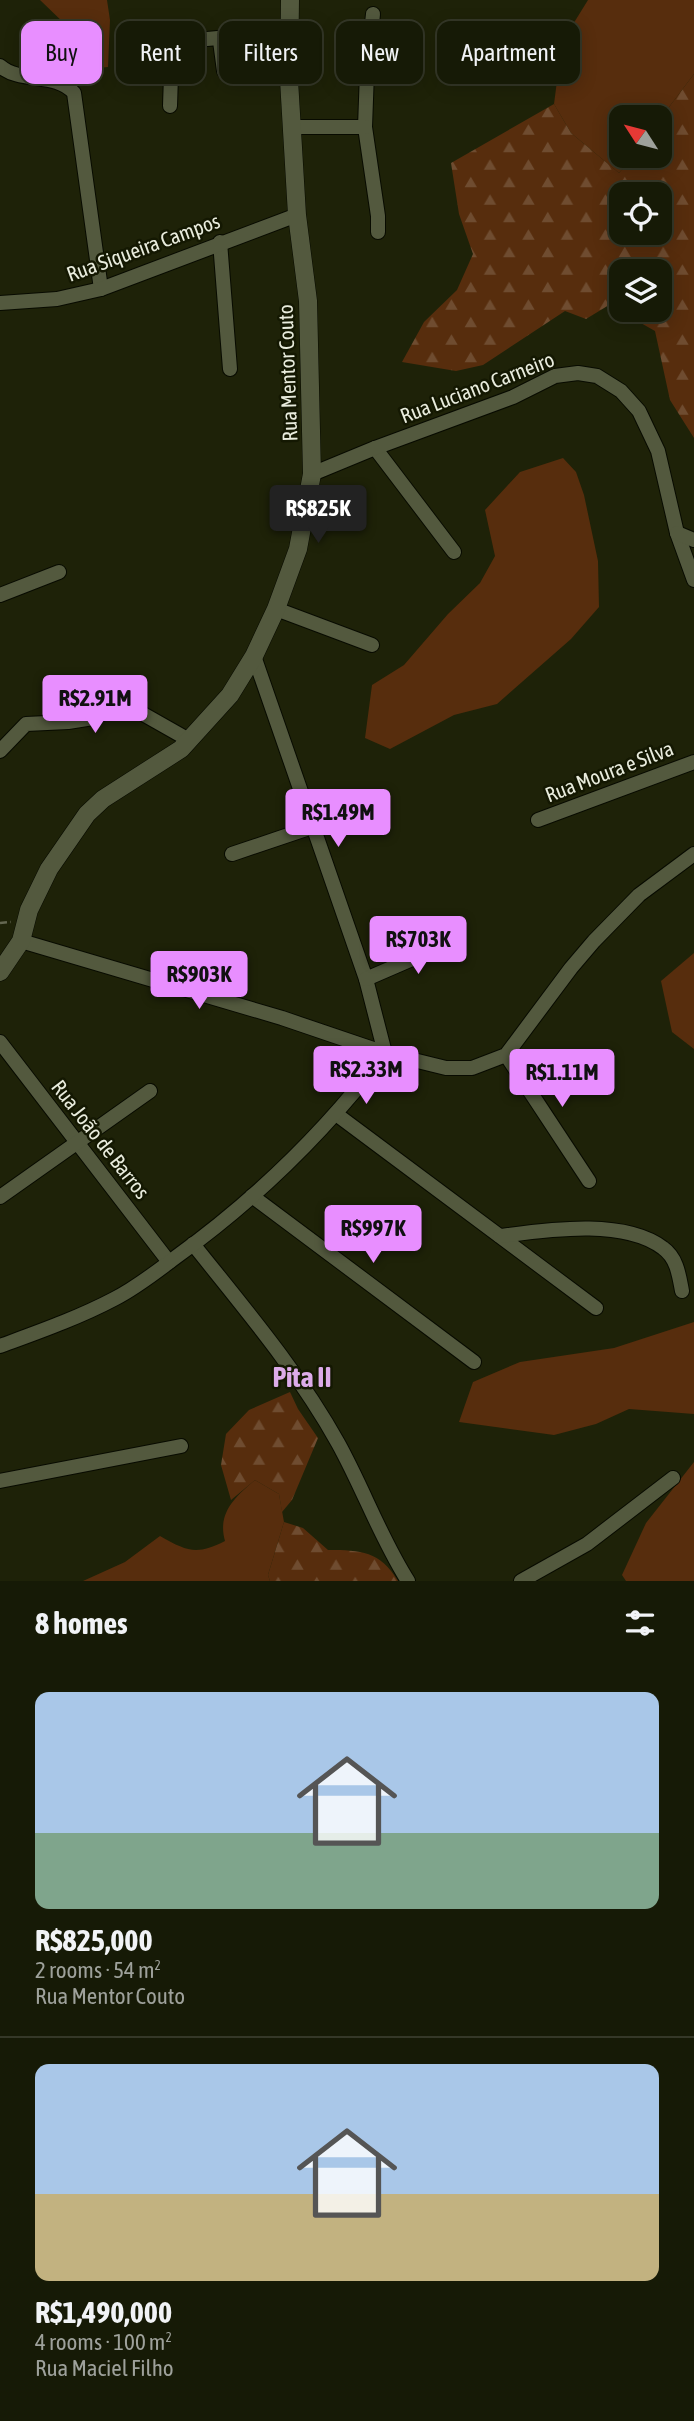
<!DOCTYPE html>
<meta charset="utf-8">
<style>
:root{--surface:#161a06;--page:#232714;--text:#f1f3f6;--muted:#9ea19b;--line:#353828;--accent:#e88eff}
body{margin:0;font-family:"Asap Condensed",sans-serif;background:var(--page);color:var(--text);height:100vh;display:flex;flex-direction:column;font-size:26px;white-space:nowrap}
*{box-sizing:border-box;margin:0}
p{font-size:23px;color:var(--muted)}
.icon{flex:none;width:38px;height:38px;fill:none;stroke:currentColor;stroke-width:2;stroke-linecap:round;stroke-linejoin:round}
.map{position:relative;height:1581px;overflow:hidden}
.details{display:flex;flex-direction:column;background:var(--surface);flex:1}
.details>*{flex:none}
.guide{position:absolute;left:21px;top:21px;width:653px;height:63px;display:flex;gap:14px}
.needle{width:46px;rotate:306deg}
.tools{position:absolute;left:609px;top:105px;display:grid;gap:14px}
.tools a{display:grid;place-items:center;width:63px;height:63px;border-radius:14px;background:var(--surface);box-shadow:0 4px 18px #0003,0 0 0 2px var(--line);font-size:35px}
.price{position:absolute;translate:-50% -60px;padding:0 16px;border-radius:7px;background:var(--accent);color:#111;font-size:23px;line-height:46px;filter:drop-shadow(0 2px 4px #0008)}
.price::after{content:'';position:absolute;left:50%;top:42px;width:21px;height:16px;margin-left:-10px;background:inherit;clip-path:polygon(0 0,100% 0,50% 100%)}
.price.active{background:#222;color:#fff}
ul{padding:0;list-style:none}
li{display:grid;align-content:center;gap:14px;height:371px;padding:0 35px}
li+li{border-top:2px solid var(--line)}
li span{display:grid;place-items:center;height:217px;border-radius:14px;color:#555}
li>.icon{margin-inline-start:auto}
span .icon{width:126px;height:126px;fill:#fffc;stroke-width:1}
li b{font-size:30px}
h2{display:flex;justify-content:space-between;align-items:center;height:84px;padding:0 35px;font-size:30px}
.tag{padding:0 24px;border-radius:14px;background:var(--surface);box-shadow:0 4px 18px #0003,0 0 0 2px var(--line);font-size:24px;line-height:63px}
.tag.active{background:var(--accent);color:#111}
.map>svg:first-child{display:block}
.green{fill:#572d0d}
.forest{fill:url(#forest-firs);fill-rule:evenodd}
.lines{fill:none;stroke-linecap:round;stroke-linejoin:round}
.minor-casing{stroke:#080b00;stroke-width:16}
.tertiary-casing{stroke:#080b00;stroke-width:19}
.path{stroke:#646751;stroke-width:2.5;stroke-dasharray:7 3.5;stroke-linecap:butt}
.minor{stroke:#53593e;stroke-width:14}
.tertiary{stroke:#53593e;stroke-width:18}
.labels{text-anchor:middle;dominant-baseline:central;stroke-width:5;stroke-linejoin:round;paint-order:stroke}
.street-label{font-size:21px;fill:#e9ecdd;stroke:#141802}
.district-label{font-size:28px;font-weight:bold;fill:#dcabe9;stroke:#141802}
</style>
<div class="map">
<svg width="694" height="1581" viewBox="0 0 694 1581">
<defs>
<pattern id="forest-firs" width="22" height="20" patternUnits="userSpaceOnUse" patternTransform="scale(1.75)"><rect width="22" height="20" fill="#572d0d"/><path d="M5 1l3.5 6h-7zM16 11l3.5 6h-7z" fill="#6f4c30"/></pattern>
</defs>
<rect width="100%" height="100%" fill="#1e2208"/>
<g class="green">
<polygon points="40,0 107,0 110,20 108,67 89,69 67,26"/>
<polygon points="588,0 694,0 694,74 660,119 660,117 621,117 621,156 633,156 619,173 571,133 554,104 562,42"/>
<polygon points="563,458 576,472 584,495 598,561 599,607 571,639 497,704 454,715 390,749 365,738 372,685 404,665 448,614 480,583 495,556 485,510 520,472"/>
<polygon points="694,953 694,1049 672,1032 661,981"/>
<polygon points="694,1322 694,1414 629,1409 596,1424 554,1435 459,1422 473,1382 520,1362 614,1348"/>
<polygon points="694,1462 694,1581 626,1581 622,1575 646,1523"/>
<path d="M255 1480 279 1494 284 1522 268 1575 270 1581H83L125 1562 160 1536C188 1552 197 1555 225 1541 217 1513 235 1497 255 1480Z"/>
</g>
<g class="forest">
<path d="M694 74V438L670 400 655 331 609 305 586 319 565 311 483 365 456 371 402 362 424 322 457 290 473 254 459 214 451 163 554 104 571 133 619 173 633 156H660V119ZM621 194H660V233H621ZM621 271H660V310H621Z"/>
<polygon points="290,1392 298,1409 318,1438 292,1500 282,1512 279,1494 255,1480 231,1500 221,1465 226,1434 249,1410"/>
<path d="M284 1522 303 1528 328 1550C361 1550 380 1551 398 1581H270L268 1575Z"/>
</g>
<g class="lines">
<g class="minor-casing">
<g id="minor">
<polyline points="373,14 367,72 365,127 378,216 378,232"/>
<path d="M0 66C21 84 56 72 74 93L101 289"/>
<polyline points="170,106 172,45 175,42 218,38 220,41 224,71 228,75 288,66"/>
<polyline points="293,127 365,127"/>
<polyline points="220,242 230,369"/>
<polyline points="0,303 57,299 101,289 297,215"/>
<polyline points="375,448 454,552"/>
<polyline points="312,474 375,448 513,397 555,376 578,373 597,376 621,391 639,411 658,451 677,533 694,580"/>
<polyline points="677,533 694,540"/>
<polyline points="0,595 59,572"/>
<polyline points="276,609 372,645"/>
<polyline points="254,656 366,979 385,1053"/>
<polyline points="0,751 26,724 68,722 93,718 119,706 136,710 189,740"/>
<polyline points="538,820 694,762"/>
<polyline points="232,854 312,827"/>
<polyline points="21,941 282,1018 385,1053"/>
<polyline points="366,979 456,940"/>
<polyline points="0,1042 169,1262"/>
<polyline points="506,1055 589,1181"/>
<polyline points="336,1114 596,1308"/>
<polyline points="252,1196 474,1362"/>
<polyline points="0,1197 150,1091"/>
<path d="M500 1236C547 1230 623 1218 663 1248 677 1258 679 1275 682 1291"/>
<path d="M193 1244C244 1308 298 1371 338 1443 363 1488 380 1537 408 1581"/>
<path d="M0 1346C38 1332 78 1318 114 1299 136 1288 156 1272 176 1257 255 1200 326 1131 385 1053L446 1068H472L506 1055 571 968 594 941 639 895 694 854"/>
<polyline points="0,1481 181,1446"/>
<polyline points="521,1581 587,1544 673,1478"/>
</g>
</g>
<g class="tertiary-casing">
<polyline id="tertiary" points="0,972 21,941 29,910 49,869 87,814 103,799 181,749 230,695 254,656 276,609 298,549 312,474 308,301 297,215 289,80 290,0"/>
</g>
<polyline class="path" points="0,923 11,922"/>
<use href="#minor" class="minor"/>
<use href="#tertiary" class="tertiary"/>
</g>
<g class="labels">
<g class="street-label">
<text transform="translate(143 247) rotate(-20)">Rua Siqueira Campos</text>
<text transform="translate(287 373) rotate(-92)">Rua Mentor Couto</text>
<text transform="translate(477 387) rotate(-21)">Rua Luciano Carneiro</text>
<text transform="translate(609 771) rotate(-21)">Rua Moura e Silva</text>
<text transform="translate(101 1139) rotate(52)">Rua João de Barros</text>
</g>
<g class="district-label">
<text x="302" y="1377">Pita II</text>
</g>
</g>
</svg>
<div class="tools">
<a><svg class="needle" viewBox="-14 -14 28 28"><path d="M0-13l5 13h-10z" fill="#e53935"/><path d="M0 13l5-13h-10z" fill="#9ea19b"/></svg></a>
<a><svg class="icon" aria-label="locate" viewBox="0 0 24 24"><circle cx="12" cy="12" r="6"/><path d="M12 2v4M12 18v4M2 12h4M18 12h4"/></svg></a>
<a><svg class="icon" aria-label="layers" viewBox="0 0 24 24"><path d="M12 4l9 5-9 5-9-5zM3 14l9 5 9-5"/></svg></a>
</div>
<b class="price active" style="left:318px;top:545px">R$825K</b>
<b class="price" style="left:95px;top:735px">R$2.91M</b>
<b class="price" style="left:338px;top:849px">R$1.49M</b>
<b class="price" style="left:418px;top:976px">R$703K</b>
<b class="price" style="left:199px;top:1011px">R$903K</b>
<b class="price" style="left:366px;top:1106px">R$2.33M</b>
<b class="price" style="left:562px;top:1109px">R$1.11M</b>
<b class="price" style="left:373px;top:1265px">R$997K</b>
<div class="guide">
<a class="tag active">Buy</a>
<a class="tag">Rent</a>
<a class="tag">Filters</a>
<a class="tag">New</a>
<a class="tag">Apartment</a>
</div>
</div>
<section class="details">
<h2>8 homes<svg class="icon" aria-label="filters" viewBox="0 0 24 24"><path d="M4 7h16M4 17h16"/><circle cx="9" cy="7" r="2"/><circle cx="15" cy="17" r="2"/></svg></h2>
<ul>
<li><span style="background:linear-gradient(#a9c7e8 65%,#7fa58c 0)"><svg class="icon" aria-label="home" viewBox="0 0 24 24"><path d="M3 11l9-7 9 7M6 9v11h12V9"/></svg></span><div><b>R$825,000</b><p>2 rooms · 54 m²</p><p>Rua Mentor Couto</p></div></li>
<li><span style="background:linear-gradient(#a9c7e8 60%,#c2b280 0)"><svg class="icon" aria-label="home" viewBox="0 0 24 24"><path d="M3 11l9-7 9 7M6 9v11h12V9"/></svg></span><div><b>R$1,490,000</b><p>4 rooms · 100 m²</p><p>Rua Maciel Filho</p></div></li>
</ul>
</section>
